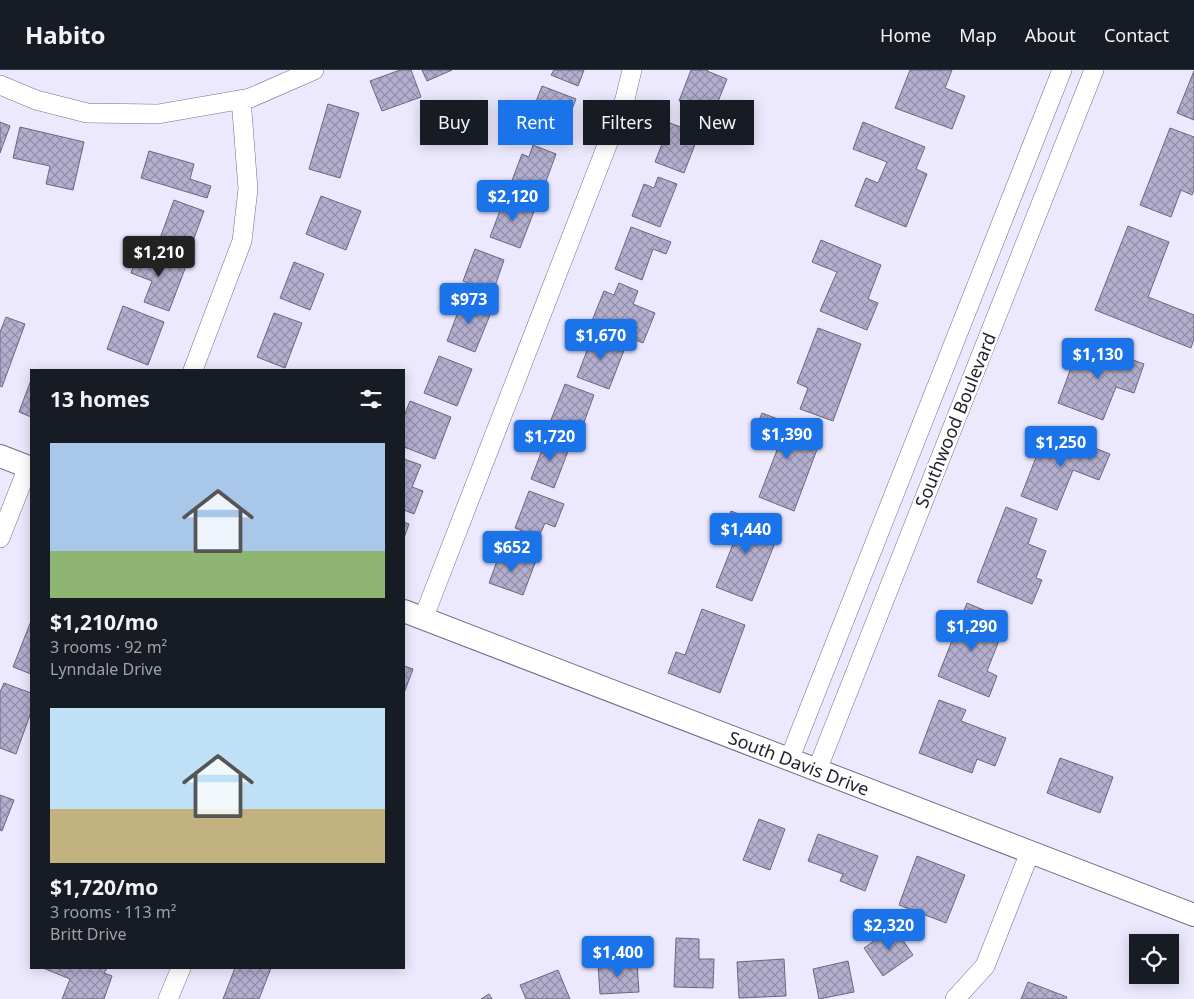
<!DOCTYPE html>
<meta charset="utf-8">
<style>
:root{--surface:#171b24;--page:#242831;--text:#f1f3f6;--muted:#9ea1a6;--line:#363941;--accent:#1a73e8}
body{margin:0;font-family:"Noto Sans",sans-serif;background:var(--page);color:var(--text);height:100vh;display:flex;flex-direction:column;font-size:19px;white-space:nowrap}
*{box-sizing:border-box;margin:0}
p{font-size:16px;color:var(--muted)}
.icon{flex:none;width:28px;height:28px;fill:none;stroke:currentColor;stroke-width:2;stroke-linecap:round;stroke-linejoin:round}
.map{position:relative;flex:1;overflow:hidden}
.details{position:absolute;left:30px;top:299px;width:375px;height:600px;display:flex;flex-direction:column;background:var(--surface);border-radius:0px;box-shadow:0 2px 12px #0003}
.details>*{flex:none}
.banner{position:absolute;left:420px;top:30px;width:475px;height:45px;display:flex;gap:10px}
.tools{position:absolute;left:1129px;top:864px;display:grid;gap:10px}
.tools a{display:grid;place-items:center;width:50px;height:50px;border-radius:0px;background:var(--surface);box-shadow:0 2px 12px #0003;font-size:25px}
.price{position:absolute;translate:-50% -42px;padding:0 11px;border-radius:5px;background:var(--accent);color:#fff;font-size:16px;line-height:32px;filter:drop-shadow(0 1px 2px #0008)}
.price::after{content:'';position:absolute;left:50%;top:30px;width:15px;height:11px;margin-left:-8px;background:inherit;clip-path:polygon(0 0,100% 0,50% 100%)}
.price.selected{background:#222;color:#fff}
ul{padding:0;list-style:none}
li{display:grid;align-content:center;gap:10px;height:265px;padding:0 20px}
li span{display:grid;place-items:center;height:155px;border-radius:0px;color:#555}
li>.icon{margin-inline-start:auto}
span .icon{width:90px;height:90px;fill:#fffc;stroke-width:1}
li b{font-size:21px}
h2{display:flex;justify-content:space-between;align-items:center;height:60px;padding:0 20px;font-size:21px}
.pill{padding:0 18px;border-radius:0px;background:var(--surface);box-shadow:0 2px 12px #0003;font-size:18px;line-height:45px}
.pill.selected{background:var(--accent);color:#fff}
header{display:flex;align-items:center;gap:30px;box-sizing:border-box;height:70px;padding:0 25px;background:var(--surface);border-bottom:1px solid var(--line)}
header strong{font-size:24px}
nav{display:flex;gap:28px;margin-inline-start:auto;font-size:18px}
.map>svg:first-child{display:block}
.building{fill:url(#building-cross-hatch);stroke:#6b6683}
.lines{fill:none;stroke-linecap:round;stroke-linejoin:round}
.minor-casing{stroke:#726e8b;stroke-width:20}
.tertiary-casing{stroke:#726e8b;stroke-width:24}
.minor{stroke:#fff;stroke-width:19}
.tertiary{stroke:#fff;stroke-width:22}
.labels{text-anchor:middle;dominant-baseline:central;stroke-width:5;stroke-linejoin:round;paint-order:stroke}
.street-label{font-size:18px;fill:#24222e;stroke:#fff}
</style>
<header>
<strong>Habito</strong>
<nav><a>Home</a><a>Map</a><a>About</a><a>Contact</a></nav>
</header>
<div class="map">
<svg width="1194" height="929" viewBox="0 0 1194 929">
<defs>
<pattern id="building-cross-hatch" width="8" height="8" patternUnits="userSpaceOnUse" patternTransform="scale(1.25)"><rect width="8" height="8" fill="#b4afcf"/><path d="M0 0l8 8M0 8l8-8" fill="none" stroke="#928ea8"/></pattern>
</defs>
<rect width="100%" height="100%" fill="#ece9fe"/>
<g class="building">
<polygon points="400,0 411,0 421,27 382,41 370,11"/>
<polygon points="422,0 452,0 427,11"/>
<polygon points="554,0 584,0 578,16 551,5"/>
<polygon points="691,0 708,0 707,1 727,9 713,44 679,31"/>
<polygon points="910,0 952,0 945,18 965,26 952,59 895,38"/>
<polygon points="1194,1 1194,50 1177,43"/>
<polygon points="542,16 576,29 559,73 525,60"/>
<polygon points="328,34 359,43 340,108 309,99"/>
<polygon points="0,52 10,56 0,83"/>
<polygon points="863,52 925,77 916,99 927,104 906,157 855,136 866,108 878,113 887,92 853,79"/>
<polygon points="670,53 699,64 684,103 655,92"/>
<polygon points="20,57 84,72 73,120 46,114 50,96 13,88"/>
<polygon points="1170,58 1194,67 1194,120 1192,125 1181,120 1171,147 1140,135"/>
<polygon points="533,75 556,84 541,125 511,113 522,84 529,87"/>
<polygon points="149,81 194,94 190,109 211,116 207,128 141,108"/>
<polygon points="658,107 677,114 660,157 632,146 644,114 654,118"/>
<polygon points="506,125 536,136 520,178 490,167"/>
<polygon points="321,126 361,141 346,180 306,164"/>
<polygon points="174,130 204,141 189,182 159,171"/>
<polygon points="1128,156 1169,172 1148,227 1194,245 1194,269 1191,278 1095,240"/>
<polygon points="631,157 671,172 666,184 653,179 642,210 615,199"/>
<polygon points="821,170 881,195 868,229 878,233 867,260 820,241 837,202 812,192"/>
<polygon points="140,178 186,196 169,241 144,232 152,211 131,203"/>
<polygon points="475,179 504,190 493,222 463,211"/>
<polygon points="294,192 324,204 310,240 280,228"/>
<polygon points="619,213 638,221 633,234 655,243 643,273 591,253 604,221 614,225"/>
<polygon points="463,229 492,240 475,282 447,271"/>
<polygon points="123,236 164,252 148,295 107,279"/>
<polygon points="274,243 302,253 285,298 257,287"/>
<polygon points="6,247 25,254 2,317 0,316 0,262"/>
<polygon points="818,258 861,274 833,351 800,339 808,318 797,313"/>
<polygon points="594,262 626,275 609,319 577,307"/>
<polygon points="1081,271 1144,294 1134,323 1116,317 1103,350 1058,333"/>
<polygon points="439,286 472,299 457,336 424,323"/>
<polygon points="31,310 31,347 19,342"/>
<polygon points="565,314 594,325 579,366 549,355"/>
<polygon points="410,331 451,347 435,389 404,377 404,346"/>
<polygon points="762,343 822,366 794,441 759,427 779,375 753,364"/>
<polygon points="1047,359 1110,384 1099,410 1073,400 1057,440 1021,426"/>
<polygon points="547,367 570,376 554,418 531,409"/>
<polygon points="404,389 421,395 412,417 423,421 414,444 404,440"/>
<polygon points="529,421 564,434 555,457 545,453 539,467 515,458"/>
<polygon points="1006,437 1037,449 1028,474 1046,481 1036,508 1042,510 1032,534 977,512"/>
<polygon points="731,441 780,460 752,531 716,517 735,469 722,463"/>
<polygon points="404,452 409,454 404,468"/>
<polygon points="501,480 535,493 523,525 489,513"/>
<polygon points="967,533 998,546 990,564 1000,568 987,601 997,606 989,627 938,606"/>
<polygon points="702,539 745,555 720,623 668,603 676,582 685,585"/>
<polygon points="31,551 31,604 13,597"/>
<polygon points="404,596 413,599 404,623"/>
<polygon points="4,613 31,623 31,642 16,684 0,678 0,622"/>
<polygon points="939,630 966,640 961,651 1006,668 995,696 977,689 972,703 919,683"/>
<polygon points="1060,688 1113,707 1100,743 1047,723"/>
<polygon points="0,725 14,730 2,761 0,760"/>
<polygon points="759,749 785,759 770,800 743,790"/>
<polygon points="818,764 878,786 865,821 840,811 843,804 808,791"/>
<polygon points="917,786 965,805 946,853 899,835"/>
<polygon points="894,857 913,885 883,906 864,878"/>
<polygon points="676,868 699,869 699,889 714,889 713,918 674,917"/>
<polygon points="784,889 786,926 739,928 737,892"/>
<polygon points="848,891 854,922 819,929 813,899"/>
<polygon points="637,893 639,922 600,924 598,895"/>
<polygon points="43,898 107,898 104,903 112,906 104,929 62,929 70,909"/>
<polygon points="235,898 271,898 259,929 223,929"/>
<polygon points="558,900 570,929 526,929 520,915"/>
<polygon points="1028,912 1067,927 1066,929 1021,929"/>
<polygon points="489,924 492,929 481,929"/>
</g>
<g class="lines">
<g class="minor-casing">
<g id="minor">
<polyline points="0,15 36,30 87,43 158,44 250,28 314,0"/>
<polyline points="193,300 242,171 248,119 242,41 240,31"/>
<polyline points="0,468 28,397"/>
<polyline points="423,549 625,29 632,0"/>
<polyline points="789,690 1062,0"/>
<polyline points="817,700 1094,0"/>
<polyline points="168,929 181,898"/>
<polyline points="955,929 985,896 1030,782"/>
</g>
</g>
<g class="tertiary-casing">
<g id="tertiary">
<polyline points="0,386 31,398"/>
<polyline points="404,541 1194,845"/>
</g>
</g>
<use href="#minor" class="minor"/>
<use href="#tertiary" class="tertiary"/>
</g>
<g class="labels">
<g class="street-label">
<text transform="translate(955 350) rotate(-68)">Southwood Boulevard</text>
<text transform="translate(799 693) rotate(21)">South Davis Drive</text>
</g>
</g>
</svg>
<div class="tools">
<a><svg class="icon" aria-label="locate" viewBox="0 0 24 24"><circle cx="12" cy="12" r="6"/><path d="M12 2v4M12 18v4M2 12h4M18 12h4"/></svg></a>
</div>
<b class="price" style="left:513px;top:152px">$2,120</b>
<b class="price selected" style="left:159px;top:208px">$1,210</b>
<b class="price" style="left:469px;top:255px">$973</b>
<b class="price" style="left:601px;top:291px">$1,670</b>
<b class="price" style="left:1098px;top:310px">$1,130</b>
<b class="price" style="left:787px;top:390px">$1,390</b>
<b class="price" style="left:550px;top:392px">$1,720</b>
<b class="price" style="left:1061px;top:398px">$1,250</b>
<b class="price" style="left:746px;top:485px">$1,440</b>
<b class="price" style="left:512px;top:503px">$652</b>
<b class="price" style="left:972px;top:582px">$1,290</b>
<b class="price" style="left:889px;top:881px">$2,320</b>
<b class="price" style="left:618px;top:908px">$1,400</b>
<div class="banner">
<a class="pill">Buy</a>
<a class="pill selected">Rent</a>
<a class="pill">Filters</a>
<a class="pill">New</a>
</div>
<section class="details">
<h2>13 homes<svg class="icon" aria-label="filters" viewBox="0 0 24 24"><path d="M4 7h16M4 17h16"/><circle cx="9" cy="7" r="2"/><circle cx="15" cy="17" r="2"/></svg></h2>
<ul>
<li><span style="background:linear-gradient(#a9c7e8 70%,#8fb573 0)"><svg class="icon" aria-label="home" viewBox="0 0 24 24"><path d="M3 11l9-7 9 7M6 9v11h12V9"/></svg></span><div><b>$1,210/mo</b><p>3 rooms · 92 m²</p><p>Lynndale Drive</p></div></li>
<li><span style="background:linear-gradient(#bfe0f5 65%,#c2b280 0)"><svg class="icon" aria-label="home" viewBox="0 0 24 24"><path d="M3 11l9-7 9 7M6 9v11h12V9"/></svg></span><div><b>$1,720/mo</b><p>3 rooms · 113 m²</p><p>Britt Drive</p></div></li>
</ul>
</section>
</div>
